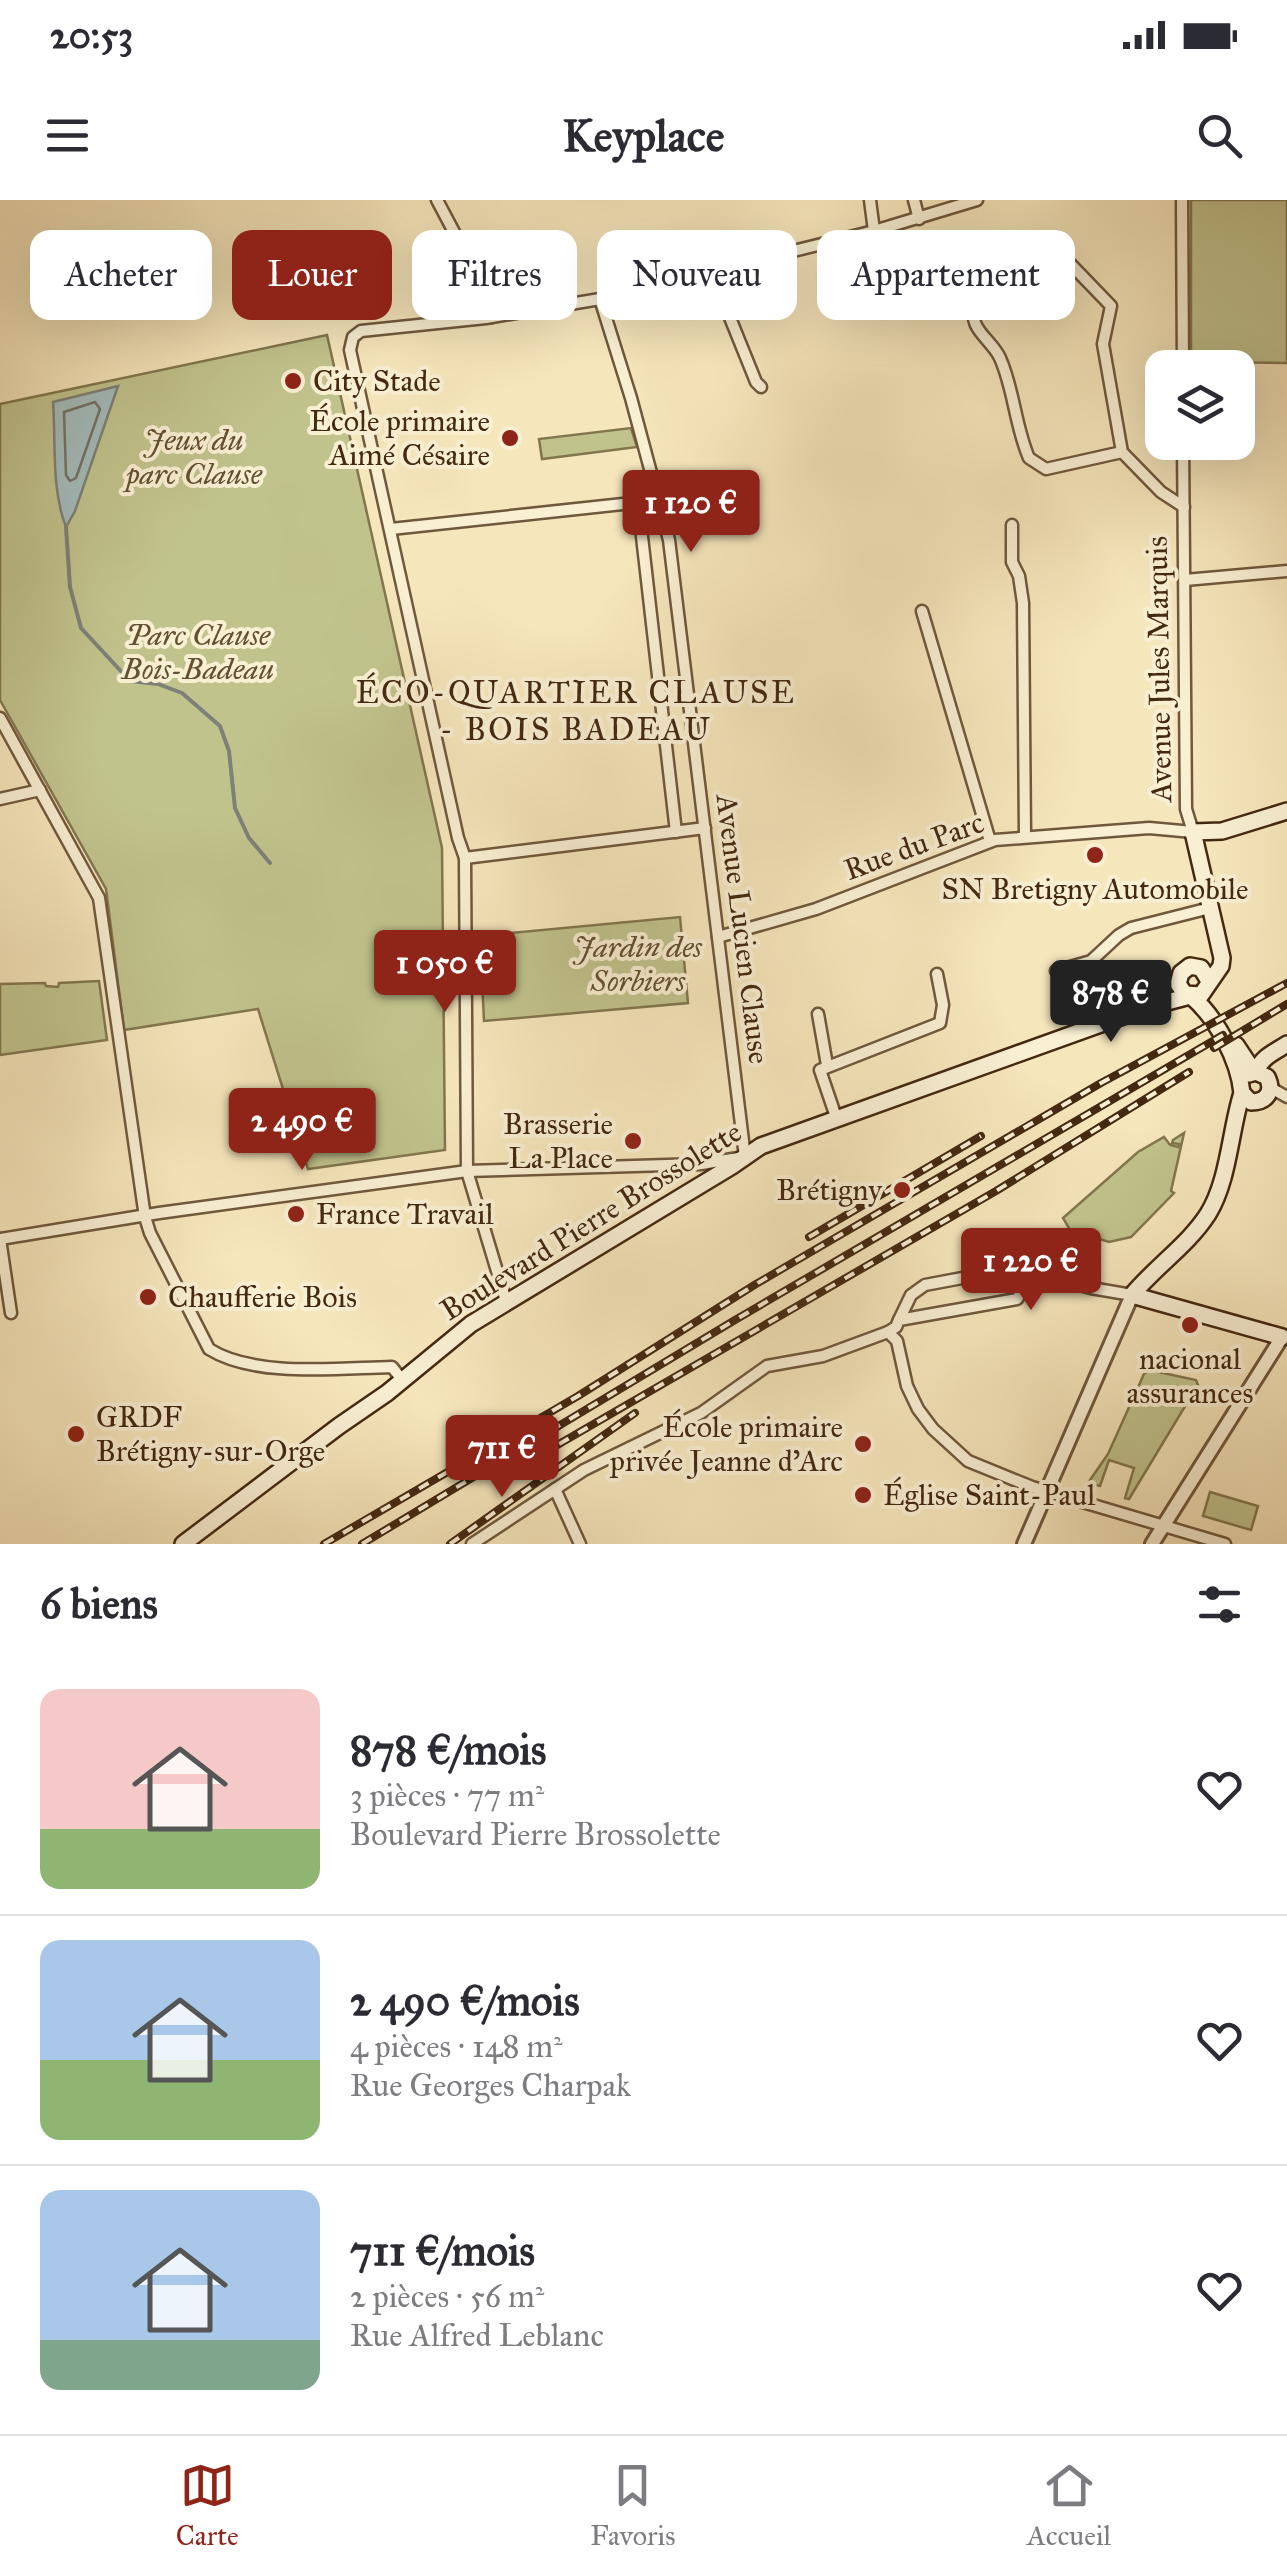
<!DOCTYPE html>
<html lang="fr">
<meta charset="utf-8">
<style>
:root{--surface:#fff;--page:#f2f2f3;--text:#2b2b33;--muted:#7c7c81;--line:#e1e1e2;--accent:#8f2418}
body{margin:0;font-family:"IM FELL Great Primer",serif;background:var(--page);color:var(--text);height:100vh;display:flex;flex-direction:column;font-size:38px;white-space:nowrap}
*{box-sizing:border-box;margin:0}
p{font-size:32px;color:var(--muted)}
.icon{flex:none;width:55px;height:55px;fill:none;stroke:currentColor;stroke-width:2;stroke-linecap:round;stroke-linejoin:round}
.map{position:relative;height:1344px;overflow:hidden}
.drawer{display:flex;flex-direction:column;background:var(--surface);flex:1}
.drawer>*{flex:none}
.hud{position:absolute;left:30px;top:30px;width:1228px;height:90px;display:flex;gap:20px}
.tools{position:absolute;left:1145px;top:150px;display:grid;gap:20px}
.tools a{display:grid;place-items:center;width:110px;height:110px;border-radius:20px;background:var(--surface);box-shadow:0 10px 40px #0002;font-size:50px}
.price{position:absolute;translate:-50% -85px;padding:0 22px;border-radius:10px;background:var(--accent);color:#fff;font-size:32px;line-height:65px;filter:drop-shadow(0 2px 5px #0008)}
.price::after{content:'';position:absolute;left:50%;top:60px;width:30px;height:22px;margin-left:-15px;background:inherit;clip-path:polygon(0 0,100% 0,50% 100%)}
.price.active{background:#222;color:#fff}
ul{padding:0;list-style:none}
li{display:flex;align-items:center;gap:30px;height:250px;padding:0 40px}
li+li{border-top:2px solid var(--line)}
li span{display:grid;place-items:center;flex:none;width:280px;height:200px;border-radius:20px;color:#555}
li>.icon{margin-inline-start:auto}
span .icon{width:120px;height:120px;fill:#fffc;stroke-width:1}
li b{font-size:42px}
h2{display:flex;justify-content:space-between;align-items:center;height:120px;padding:0 40px;font-size:42px}
.tag{padding:0 35px;border-radius:20px;background:var(--surface);box-shadow:0 10px 40px #0002;font-size:35px;line-height:90px}
.tag.active{background:var(--accent);color:#fff}
.status{display:flex;justify-content:space-between;align-items:center;height:70px;padding:0 50px;background:var(--surface);direction:ltr}
.status svg{height:28px;fill:currentColor}
header{display:flex;justify-content:space-between;align-items:center;height:130px;padding:0 40px;background:var(--surface);font-size:45px;font-weight:700}
.tab-bar{display:flex;justify-content:space-around;align-items:center;height:140px;border-top:2px solid var(--line);background:var(--surface);font-size:28px;color:var(--muted)}
.tab-bar a{display:grid;justify-items:center;gap:5px}
.tab-bar .active{color:var(--accent)}
.map>svg:first-child{display:block}
.green{fill:#c1c38d;stroke:#82764f;stroke-width:2.5}
.water{fill:#a3bcbc;stroke:#7d8178;stroke-width:2.5}
.lines{fill:none;stroke-linecap:round;stroke-linejoin:round}
.shore{stroke:#747266;stroke-width:2.5}
.stream{stroke:#7d8178;stroke-width:4}
.minor-casing{stroke:#70583c;stroke-width:15}
.tertiary-casing{stroke:#70583c;stroke-width:18}
.secondary-casing{stroke:#442911;stroke-width:20}
.minor{stroke:#f9efd3;stroke-width:10}
.tertiary{stroke:#f9efd3;stroke-width:12}
.secondary{stroke:#f9efd3;stroke-width:15}
.rail-casing{stroke:#442911;stroke-width:8}
.rail{stroke:#f9efd3;stroke-width:4;stroke-dasharray:11;stroke-linecap:butt}
.poi-dot{fill:#8f2418;stroke:#f9efd3;stroke-width:4}
.labels{text-anchor:middle;dominant-baseline:central;stroke-width:8;stroke-linejoin:round;paint-order:stroke}
.poi-label{font-size:30px;fill:#442911;stroke:#f9efd3;text-anchor:start}
.park-label{font-size:30px;font-style:italic;fill:#635030;stroke:#f9efd3}
.street-label{font-size:30px;fill:#442911;stroke:#f9efd3}
.neighbourhood-label{font-size:32px;letter-spacing:2.5px;fill:#442911;stroke:#f9efd3}
</style>
<div class="status"><b>20:53</b><svg viewBox="0 0 49 12"><path d="M0 12V9h3v3zM5 12V6h3v6zM10 12V3h3v9zM15 12V0h3v12zM26 1h20v11H26zM47 4h2v5h-2z"/></svg></div>
<header><svg class="icon" aria-label="menu" viewBox="0 0 24 24"><path d="M4 6h16M4 12h16M4 18h16"/></svg>Keyplace<svg class="icon" aria-label="search" viewBox="0 0 24 24"><circle cx="10" cy="10" r="6"/><path d="M15 15l6 6"/></svg></header>
<div class="map">
<svg width="1287" height="1344" viewBox="0 0 1287 1344">
<rect width="100%" height="100%" fill="#f6e6bc"/>
<filter id="stains"><feTurbulence type="fractalNoise" baseFrequency=".002" numOctaves="4"/><feColorMatrix values="0 0 0 0 .2 0 0 0 0 .09 0 0 0 0 .02 0 0 0 .5 -.17"/></filter>
<radialGradient id="worn" r=".72"><stop offset=".6" stop-color="#630" stop-opacity="0"/><stop offset="1" stop-color="#630" stop-opacity=".3"/></radialGradient>
<g class="green">
<polygon points="1191,0 1287,0 1287,163 1191,162"/>
<polygon points="327,135 442,648 445,950 308,969 258,809 124,830 106,689 0,500 0,204"/>
<polygon points="631,228 637,247 542,259 539,239"/>
<polygon points="680,717 688,803 484,821 480,736"/>
<polygon points="99,781 107,840 0,855 0,784 45,783 46,786 58,787 59,783"/>
<polygon points="1184,933 1171,991 1174,993 1131,1037 1109,1042 1070,1030 1063,1018 1138,952 1164,937 1170,945 1178,947 1179,944 1172,943 1173,940"/>
<polygon points="1149,1170 1196,1180 1198,1185 1129,1299 1125,1298 1134,1268 1109,1260 1100,1286 1088,1283 1108,1254 1144,1174"/>
<polygon points="1210,1292 1258,1306 1251,1330 1203,1316"/>
</g>
<path class="water" d="M118 186 75 311 66 327C51 289 56 242 53 202Z"/>
<g class="lines">
<polygon class="shore" points="95,202 100,209 76,278 70,281 66,275 64,212"/>
<polyline class="stream" points="66,327 70,387 81,428 130,481 158,484 182,493 220,526 229,551 235,608 249,638 270,663"/>
<g class="minor-casing">
<g id="minor">
<polyline points="437,0 491,102 492,117"/>
<polyline points="870,0 874,31"/>
<polyline points="914,0 919,19"/>
<polyline points="1182,0 1183,168"/>
<polyline points="712,73 756,182 761,187"/>
<path d="M1122 252 1046 269 1029 258C1015 226 1014 189 1000 158 991 138 966 129 976 104 998 80 1022 40 1058 51L1111 106 1103 144 1122 252 1161 292 1184 307"/>
<polyline points="638,302 676,632"/>
<polyline points="1012,325 1012,362 1019,376 1023,403 1025,637"/>
<polyline points="391,329 660,300"/>
<polyline points="1185,380 1287,371"/>
<polyline points="922,411 990,641"/>
<path d="M0 518 99 698 145 1017 150 1033 209 1149C255 1178 339 1168 392 1167L403 1181"/>
<polyline points="0,599 40,590"/>
<polyline points="465,658 705,628"/>
<polyline points="718,737 816,709 995,640 1149,628 1193,632 1186,609 1183,242"/>
<polyline points="1056,771 1091,761 1119,735 1131,728 1210,708"/>
<polyline points="818,814 827,865"/>
<polyline points="1271,888 1287,897"/>
<polyline points="836,917 820,870 940,823 943,805 937,774"/>
<polyline points="0,1039 159,1013 467,971 701,964 745,957 669,340 631,198 600,99"/>
<polyline points="0,1039 11,1113"/>
<polyline points="506,1101 467,971 465,658 458,638 350,150 353,137 361,131 486,118 600,99 874,31 977,0"/>
<polyline points="899,1120 911,1095 925,1085 1005,1070 1021,1069 1091,1088 1132,1095"/>
<polyline points="888,1132 897,1141 907,1186 918,1209 933,1229 968,1261 1032,1287 1225,1344"/>
<polyline points="555,1289 580,1344"/>
<polyline points="472,1344 584,1270 701,1213 767,1166 823,1156 888,1132 896,1127 899,1120 1017,1099 1035,1072"/>
</g>
</g>
<g class="tertiary-casing">
<g id="tertiary">
<polyline points="1024,1344 1132,1095"/>
<polyline points="1152,1344 1282,1137"/>
</g>
</g>
<g class="secondary-casing">
<g id="secondary">
<polyline points="1209,781 1201,768 1190,766 1181,773 1178,784 1185,794 1201,795 1221,766 1222,758 1193,632 1222,631 1287,611"/>
<path d="M1191 796C1217 818 1239 861 1242 893 1230 931 1229 980 1208 1014 1188 1045 1156 1066 1132 1095L1282 1137"/>
<polyline points="1236,845 1254,872"/>
<path d="M1256 872C1261 857 1275 852 1287 844"/>
<path d="M1242 893 1251 902C1267 902 1274 891 1267 877L1256 872 1249 874"/>
<polyline points="183,1344 339,1226 387,1193 471,1124 732,966 761,946 1148,807 1190,796"/>
</g>
</g>
<use href="#minor" class="minor"/>
<use href="#tertiary" class="tertiary"/>
<use href="#secondary" class="secondary"/>
<g class="rail-casing">
<g id="rail">
<polyline points="1214,848 1287,804"/>
<polyline points="809,1037 981,936"/>
<polyline points="521,1266 996,991 1189,872"/>
<polyline points="324,1344 578,1196 756,1084 1101,883 1287,783"/>
<polyline points="362,1344 735,1120 1223,835"/>
<polyline points="450,1344 635,1213"/>
</g>
</g>
<use href="#rail" class="rail"/>
</g>
<g class="poi-dot">
<circle cx="293" cy="181" r="10"/>
<circle cx="510" cy="238" r="10"/>
<circle cx="1095" cy="655" r="10"/>
<circle cx="633" cy="941" r="10"/>
<circle cx="902" cy="990" r="10"/>
<circle cx="296" cy="1014" r="10"/>
<circle cx="148" cy="1097" r="10"/>
<circle cx="1190" cy="1125" r="10"/>
<circle cx="76" cy="1234" r="10"/>
<circle cx="863" cy="1244" r="10"/>
<circle cx="863" cy="1295" r="10"/>
</g>
<g class="labels">
<g class="poi-label">
<text x="313" y="181">City Stade</text>
<text x="490" y="221" text-anchor="end">École primaire<tspan x="490" dy="34">Aimé Césaire</tspan></text>
<text x="1095" y="689" text-anchor="middle">SN Bretigny Automobile</text>
<text x="613" y="924" text-anchor="end">Brasserie<tspan x="613" dy="34">La Place</tspan></text>
<text x="882" y="990" text-anchor="end">Brétigny</text>
<text x="316" y="1014">France Travail</text>
<text x="168" y="1097">Chaufferie Bois</text>
<text x="1190" y="1159" text-anchor="middle">nacional<tspan x="1190" dy="34">assurances</tspan></text>
<text x="96" y="1217">GRDF<tspan x="96" dy="34">Brétigny-sur-Orge</tspan></text>
<text x="843" y="1227" text-anchor="end">École primaire<tspan x="843" dy="34">privée Jeanne d'Arc</tspan></text>
<text x="883" y="1295">Église Saint-Paul</text>
</g>
<g class="park-label">
<text x="194" y="240">Jeux du<tspan x="194" dy="34">parc Clause</tspan></text>
<text x="198" y="435">Parc Clause<tspan x="198" dy="34">Bois-Badeau</tspan></text>
<text x="638" y="747">Jardin des<tspan x="638" dy="34">Sorbiers</tspan></text>
</g>
<g class="street-label">
<text transform="translate(1159 469) rotate(-91)">Avenue Jules Marquis</text>
<text transform="translate(914 646) rotate(-20)">Rue du Parc</text>
<text transform="translate(743 729) rotate(83)">Avenue Lucien Clause</text>
<text transform="translate(591 1021) rotate(-32)">Boulevard Pierre Brossolette</text>
</g>
<g class="neighbourhood-label">
<text x="576" y="492">ÉCO-QUARTIER CLAUSE<tspan x="576" dy="37">- BOIS BADEAU</tspan></text>
</g>
</g>
<rect width="100%" height="100%" filter="url(#stains)"/>
<rect width="100%" height="100%" fill="url(#worn)"/>
</svg>
<div class="tools">
<a><svg class="icon" aria-label="layers" viewBox="0 0 24 24"><path d="M12 4l9 5-9 5-9-5zM3 14l9 5 9-5"/></svg></a>
</div>
<b class="price" style="left:691px;top:355px">1 120 €</b>
<b class="price" style="left:445px;top:815px">1 050 €</b>
<b class="price active" style="left:1111px;top:845px">878 €</b>
<b class="price" style="left:302px;top:973px">2 490 €</b>
<b class="price" style="left:1031px;top:1113px">1 220 €</b>
<b class="price" style="left:502px;top:1300px">711 €</b>
<div class="hud">
<a class="tag">Acheter</a>
<a class="tag active">Louer</a>
<a class="tag">Filtres</a>
<a class="tag">Nouveau</a>
<a class="tag">Appartement</a>
</div>
</div>
<section class="drawer">
<h2>6 biens<svg class="icon" aria-label="filters" viewBox="0 0 24 24"><path d="M4 7h16M4 17h16"/><circle cx="9" cy="7" r="2"/><circle cx="15" cy="17" r="2"/></svg></h2>
<ul>
<li><span style="background:linear-gradient(#f6c9c9 70%,#8fb573 0)"><svg class="icon" aria-label="home" viewBox="0 0 24 24"><path d="M3 11l9-7 9 7M6 9v11h12V9"/></svg></span><div><b>878 €/mois</b><p>3 pièces · 77 m²</p><p>Boulevard Pierre Brossolette</p></div><svg class="icon" aria-label="heart" viewBox="0 0 24 24"><path d="M12 20l-8-8c-3-5 5-10 8-4 3-6 11-1 8 4z"/></svg></li>
<li><span style="background:linear-gradient(#a9c7e8 60%,#8fb573 0)"><svg class="icon" aria-label="home" viewBox="0 0 24 24"><path d="M3 11l9-7 9 7M6 9v11h12V9"/></svg></span><div><b>2 490 €/mois</b><p>4 pièces · 148 m²</p><p>Rue Georges Charpak</p></div><svg class="icon" aria-label="heart" viewBox="0 0 24 24"><path d="M12 20l-8-8c-3-5 5-10 8-4 3-6 11-1 8 4z"/></svg></li>
<li><span style="background:linear-gradient(#a9c7e8 75%,#7fa58c 0)"><svg class="icon" aria-label="home" viewBox="0 0 24 24"><path d="M3 11l9-7 9 7M6 9v11h12V9"/></svg></span><div><b>711 €/mois</b><p>2 pièces · 56 m²</p><p>Rue Alfred Leblanc</p></div><svg class="icon" aria-label="heart" viewBox="0 0 24 24"><path d="M12 20l-8-8c-3-5 5-10 8-4 3-6 11-1 8 4z"/></svg></li>
</ul>
</section>
<nav class="tab-bar">
<a class="active"><svg class="icon" aria-label="map" viewBox="0 0 24 24"><path d="M3 6l6-2 6 2 6-2v14l-6 2-6-2-6 2zM9 4v14M15 6v14"/></svg>Carte</a>
<a><svg class="icon" aria-label="saved" viewBox="0 0 24 24"><path d="M7 4h10v16l-5-4-5 4z"/></svg>Favoris</a>
<a><svg class="icon" aria-label="home" viewBox="0 0 24 24"><path d="M3 11l9-7 9 7M6 9v11h12V9"/></svg>Accueil</a>
</nav>
